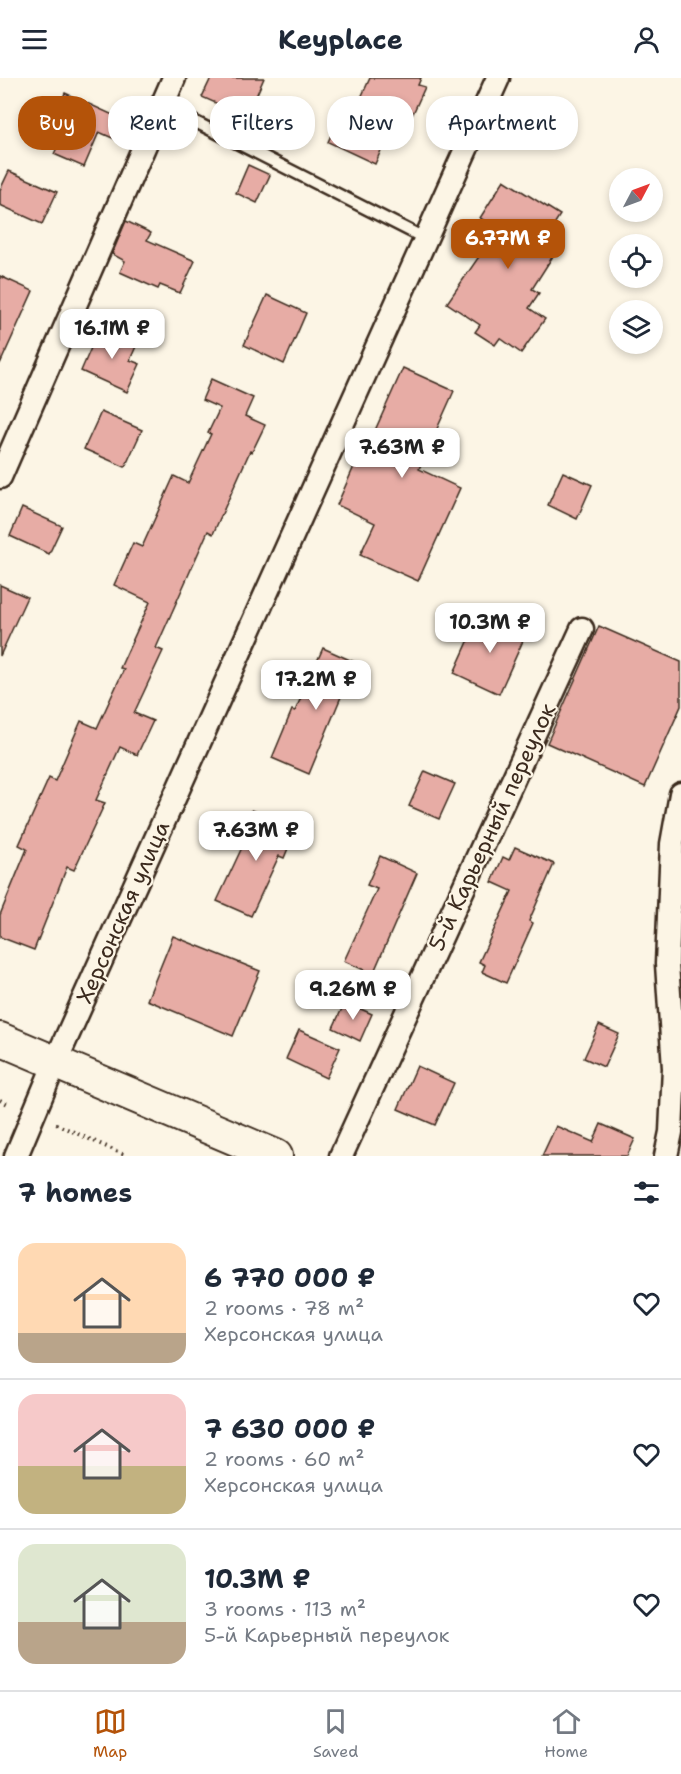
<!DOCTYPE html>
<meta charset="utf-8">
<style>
:root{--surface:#fff;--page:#f2f2f3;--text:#1f2937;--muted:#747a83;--line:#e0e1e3;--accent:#b45309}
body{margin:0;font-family:"Shantell Sans",sans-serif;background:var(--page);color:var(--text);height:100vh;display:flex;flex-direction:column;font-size:22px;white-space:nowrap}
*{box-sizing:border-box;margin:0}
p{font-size:20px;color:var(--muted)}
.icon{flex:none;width:33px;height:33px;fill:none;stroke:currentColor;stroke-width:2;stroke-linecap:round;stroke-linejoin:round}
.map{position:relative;height:1078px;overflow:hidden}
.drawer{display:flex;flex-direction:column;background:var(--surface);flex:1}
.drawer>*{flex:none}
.banner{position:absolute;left:18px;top:18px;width:645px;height:54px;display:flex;gap:12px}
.needle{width:39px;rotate:49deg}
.fabs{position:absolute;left:609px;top:90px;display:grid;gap:12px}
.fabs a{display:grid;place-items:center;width:54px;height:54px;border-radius:50%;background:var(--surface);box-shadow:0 3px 9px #0003;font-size:30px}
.price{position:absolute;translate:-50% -51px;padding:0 14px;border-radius:12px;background:#fff;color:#222;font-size:20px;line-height:39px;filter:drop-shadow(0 2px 3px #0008)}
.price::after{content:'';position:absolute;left:50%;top:36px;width:18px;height:14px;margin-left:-9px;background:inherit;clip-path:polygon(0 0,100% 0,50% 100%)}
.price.selected{background:var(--accent);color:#fff}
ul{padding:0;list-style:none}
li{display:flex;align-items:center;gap:18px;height:150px;padding:0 18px}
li+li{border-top:2px solid var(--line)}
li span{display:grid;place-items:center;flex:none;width:168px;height:120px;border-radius:18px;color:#555}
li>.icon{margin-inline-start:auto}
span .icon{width:72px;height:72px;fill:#fffc;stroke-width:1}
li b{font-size:26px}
h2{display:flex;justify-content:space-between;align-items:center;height:72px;padding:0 18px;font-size:26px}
.chip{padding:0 21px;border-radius:24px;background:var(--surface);box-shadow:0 3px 9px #0003;font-size:21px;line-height:54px}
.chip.selected{background:var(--accent);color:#fff}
header{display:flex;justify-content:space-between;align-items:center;height:78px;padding:0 18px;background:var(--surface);font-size:27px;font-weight:700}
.tabs{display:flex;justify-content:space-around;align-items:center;height:84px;border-top:2px solid var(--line);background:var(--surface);font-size:16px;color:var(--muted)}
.tabs a{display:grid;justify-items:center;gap:3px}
.tabs .selected{color:var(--accent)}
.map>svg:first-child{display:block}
.building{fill:#e7aca5;stroke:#3b2a1e;stroke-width:1.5}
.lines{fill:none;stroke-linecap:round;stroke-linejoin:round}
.service-casing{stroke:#3b2a1e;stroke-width:15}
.minor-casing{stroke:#3b2a1e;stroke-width:27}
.secondary-casing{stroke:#3b2a1e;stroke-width:36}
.path{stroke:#3b2a1e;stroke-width:4;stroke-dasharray:1.5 4.5;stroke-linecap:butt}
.service{stroke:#fcf5e5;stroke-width:10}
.minor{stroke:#fcf5e5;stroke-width:22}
.secondary{stroke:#fcf5e5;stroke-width:32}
.labels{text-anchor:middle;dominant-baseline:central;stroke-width:4.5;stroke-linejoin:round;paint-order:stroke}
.street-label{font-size:22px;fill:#3b2a1e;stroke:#fcf5e5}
</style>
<header><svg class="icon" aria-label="menu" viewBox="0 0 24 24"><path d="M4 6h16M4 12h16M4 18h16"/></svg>Keyplace<svg class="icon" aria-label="person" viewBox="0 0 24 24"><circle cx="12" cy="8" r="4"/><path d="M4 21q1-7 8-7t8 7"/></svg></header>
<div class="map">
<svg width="681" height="1078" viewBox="0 0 681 1078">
<rect width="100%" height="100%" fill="#fcf5e5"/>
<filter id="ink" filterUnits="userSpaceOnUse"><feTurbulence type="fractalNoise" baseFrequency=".0167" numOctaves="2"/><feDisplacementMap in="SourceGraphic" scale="12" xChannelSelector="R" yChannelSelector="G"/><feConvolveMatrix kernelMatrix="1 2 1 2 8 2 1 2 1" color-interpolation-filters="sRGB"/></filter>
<g filter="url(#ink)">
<g class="building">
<polygon points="211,0 264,0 247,39 202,19"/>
<polygon points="370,0 421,0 418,7 425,9 411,40 398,34 375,86 328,64 348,19 359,24"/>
<polygon points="65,15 135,47 126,66 99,54 84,89 54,76 70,41 56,35"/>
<polygon points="248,87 270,97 257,125 236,115"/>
<polygon points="9,93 57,114 42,146 0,127 0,112"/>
<polygon points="504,102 560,137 539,170 553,178 532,211 539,215 529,230 545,241 521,275 500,260 495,267 475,254 480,247 447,225 498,151 480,140"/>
<polygon points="126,143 151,155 147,162 195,183 180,215 160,207 158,211 120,194 125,183 112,176"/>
<polygon points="0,198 33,213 0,286"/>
<polygon points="267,217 306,235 284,286 244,267"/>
<polygon points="100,249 137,266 130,282 140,286 127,314 81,293"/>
<polygon points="403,290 454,313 419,391 460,410 418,503 360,477 375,445 337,427 364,366 368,368"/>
<polygon points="211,301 253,320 245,338 265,347 252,374 250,373 213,456 208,453 156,570 163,573 134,635 153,643 137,677 120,669 96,722 105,725 74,792 67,789 34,872 0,859 0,837 27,771 19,767 49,700 55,703 81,643 97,650 124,591 120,590 150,524 114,507 133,465 142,469 174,398 188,405 211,356 208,355 220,330 202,322"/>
<polygon points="101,334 142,352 125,389 84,371"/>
<polygon points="563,394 592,407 577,441 548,427"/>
<polygon points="22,430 62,448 49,476 10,458"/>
<polygon points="0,507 27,519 0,578"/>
<polygon points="481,535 526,556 499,616 454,595"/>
<polygon points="599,548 681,584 681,628 645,709 547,665"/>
<polygon points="323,570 361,587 349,617 343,614 309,696 272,680 292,632 295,633"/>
<polygon points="425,693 455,706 439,741 409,728"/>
<polygon points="252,732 296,751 284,780 279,778 251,838 217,823 245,763 240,761"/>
<polygon points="515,769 554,786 529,843 533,845 506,905 482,894 485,887 479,884 512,813 492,804 503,779 509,782"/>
<polygon points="380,778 417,795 373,896 344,883 377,811 367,807"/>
<polygon points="173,858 260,893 233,958 147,922"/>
<polygon points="345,924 372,936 360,963 333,950"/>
<polygon points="599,947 619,956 604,989 584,980"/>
<polygon points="299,952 340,970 326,1000 286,981"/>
<polygon points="417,988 454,1005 435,1047 398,1031"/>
<polygon points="601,1046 635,1061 627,1078 542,1078 556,1048 593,1064"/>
</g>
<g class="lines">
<g class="service-casing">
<polyline id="service" points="162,27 426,161"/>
</g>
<g class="minor-casing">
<g id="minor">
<polyline points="0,399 174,0"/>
<polyline points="16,1078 55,985 498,0"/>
<polyline points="341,1078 582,551"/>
<polyline points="666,1078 671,1054 674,990 667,886 672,766 681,716"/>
</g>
</g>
<g class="secondary-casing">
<polyline id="secondary" points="0,961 276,1078"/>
</g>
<g class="path">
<polyline points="0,1022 10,1027"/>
<polyline points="56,1046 127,1078"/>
</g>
<use href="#service" class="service"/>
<use href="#minor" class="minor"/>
<use href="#secondary" class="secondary"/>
</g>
</g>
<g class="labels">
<g class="street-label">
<text transform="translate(492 749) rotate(-65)">5-й Карьерный переулок</text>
<text transform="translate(123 834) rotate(-66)">Херсонская улица</text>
</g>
</g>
</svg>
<div class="fabs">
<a><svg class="needle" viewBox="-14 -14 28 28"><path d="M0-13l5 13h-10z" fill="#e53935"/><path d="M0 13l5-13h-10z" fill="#747a83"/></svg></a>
<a><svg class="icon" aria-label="locate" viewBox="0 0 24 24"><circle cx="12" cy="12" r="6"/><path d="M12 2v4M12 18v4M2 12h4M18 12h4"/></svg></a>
<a><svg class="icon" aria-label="layers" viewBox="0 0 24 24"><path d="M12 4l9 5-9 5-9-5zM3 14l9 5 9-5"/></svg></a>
</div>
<b class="price selected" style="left:508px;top:192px">6.77M ₽</b>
<b class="price" style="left:112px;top:282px">16.1M ₽</b>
<b class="price" style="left:402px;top:401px">7.63M ₽</b>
<b class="price" style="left:490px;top:576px">10.3M ₽</b>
<b class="price" style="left:316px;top:633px">17.2M ₽</b>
<b class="price" style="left:256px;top:784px">7.63M ₽</b>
<b class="price" style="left:353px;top:943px">9.26M ₽</b>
<div class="banner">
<a class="chip selected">Buy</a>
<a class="chip">Rent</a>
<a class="chip">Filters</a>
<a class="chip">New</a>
<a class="chip">Apartment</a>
</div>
</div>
<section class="drawer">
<h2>7 homes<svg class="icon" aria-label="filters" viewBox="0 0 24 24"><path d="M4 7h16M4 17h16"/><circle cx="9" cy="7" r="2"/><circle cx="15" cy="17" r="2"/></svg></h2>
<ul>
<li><span style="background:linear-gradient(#ffd9b3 75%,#b9a48a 0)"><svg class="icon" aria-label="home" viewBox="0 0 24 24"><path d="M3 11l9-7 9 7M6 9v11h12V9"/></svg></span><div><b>6 770 000 ₽</b><p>2 rooms · 78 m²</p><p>Херсонская улица</p></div><svg class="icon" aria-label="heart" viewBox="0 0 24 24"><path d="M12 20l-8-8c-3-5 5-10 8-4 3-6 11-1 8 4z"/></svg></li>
<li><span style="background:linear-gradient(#f6c9c9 60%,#c2b280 0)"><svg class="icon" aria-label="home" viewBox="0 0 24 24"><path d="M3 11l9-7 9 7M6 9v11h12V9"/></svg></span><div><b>7 630 000 ₽</b><p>2 rooms · 60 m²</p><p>Херсонская улица</p></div><svg class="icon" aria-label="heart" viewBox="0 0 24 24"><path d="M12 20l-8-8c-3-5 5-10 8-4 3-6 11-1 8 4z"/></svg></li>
<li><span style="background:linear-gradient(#dfe7d0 65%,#b9a48a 0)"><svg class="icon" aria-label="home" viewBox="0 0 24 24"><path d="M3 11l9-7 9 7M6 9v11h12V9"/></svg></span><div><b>10.3M ₽</b><p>3 rooms · 113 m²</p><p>5-й Карьерный переулок</p></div><svg class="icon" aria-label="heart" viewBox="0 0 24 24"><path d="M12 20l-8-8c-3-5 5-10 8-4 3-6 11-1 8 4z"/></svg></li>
</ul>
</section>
<nav class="tabs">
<a class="selected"><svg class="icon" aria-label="map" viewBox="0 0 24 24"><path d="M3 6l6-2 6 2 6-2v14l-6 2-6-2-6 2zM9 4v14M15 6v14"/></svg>Map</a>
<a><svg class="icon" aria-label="saved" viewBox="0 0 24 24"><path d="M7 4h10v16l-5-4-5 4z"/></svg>Saved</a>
<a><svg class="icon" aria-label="home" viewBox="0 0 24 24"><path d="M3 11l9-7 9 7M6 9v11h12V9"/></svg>Home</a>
</nav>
